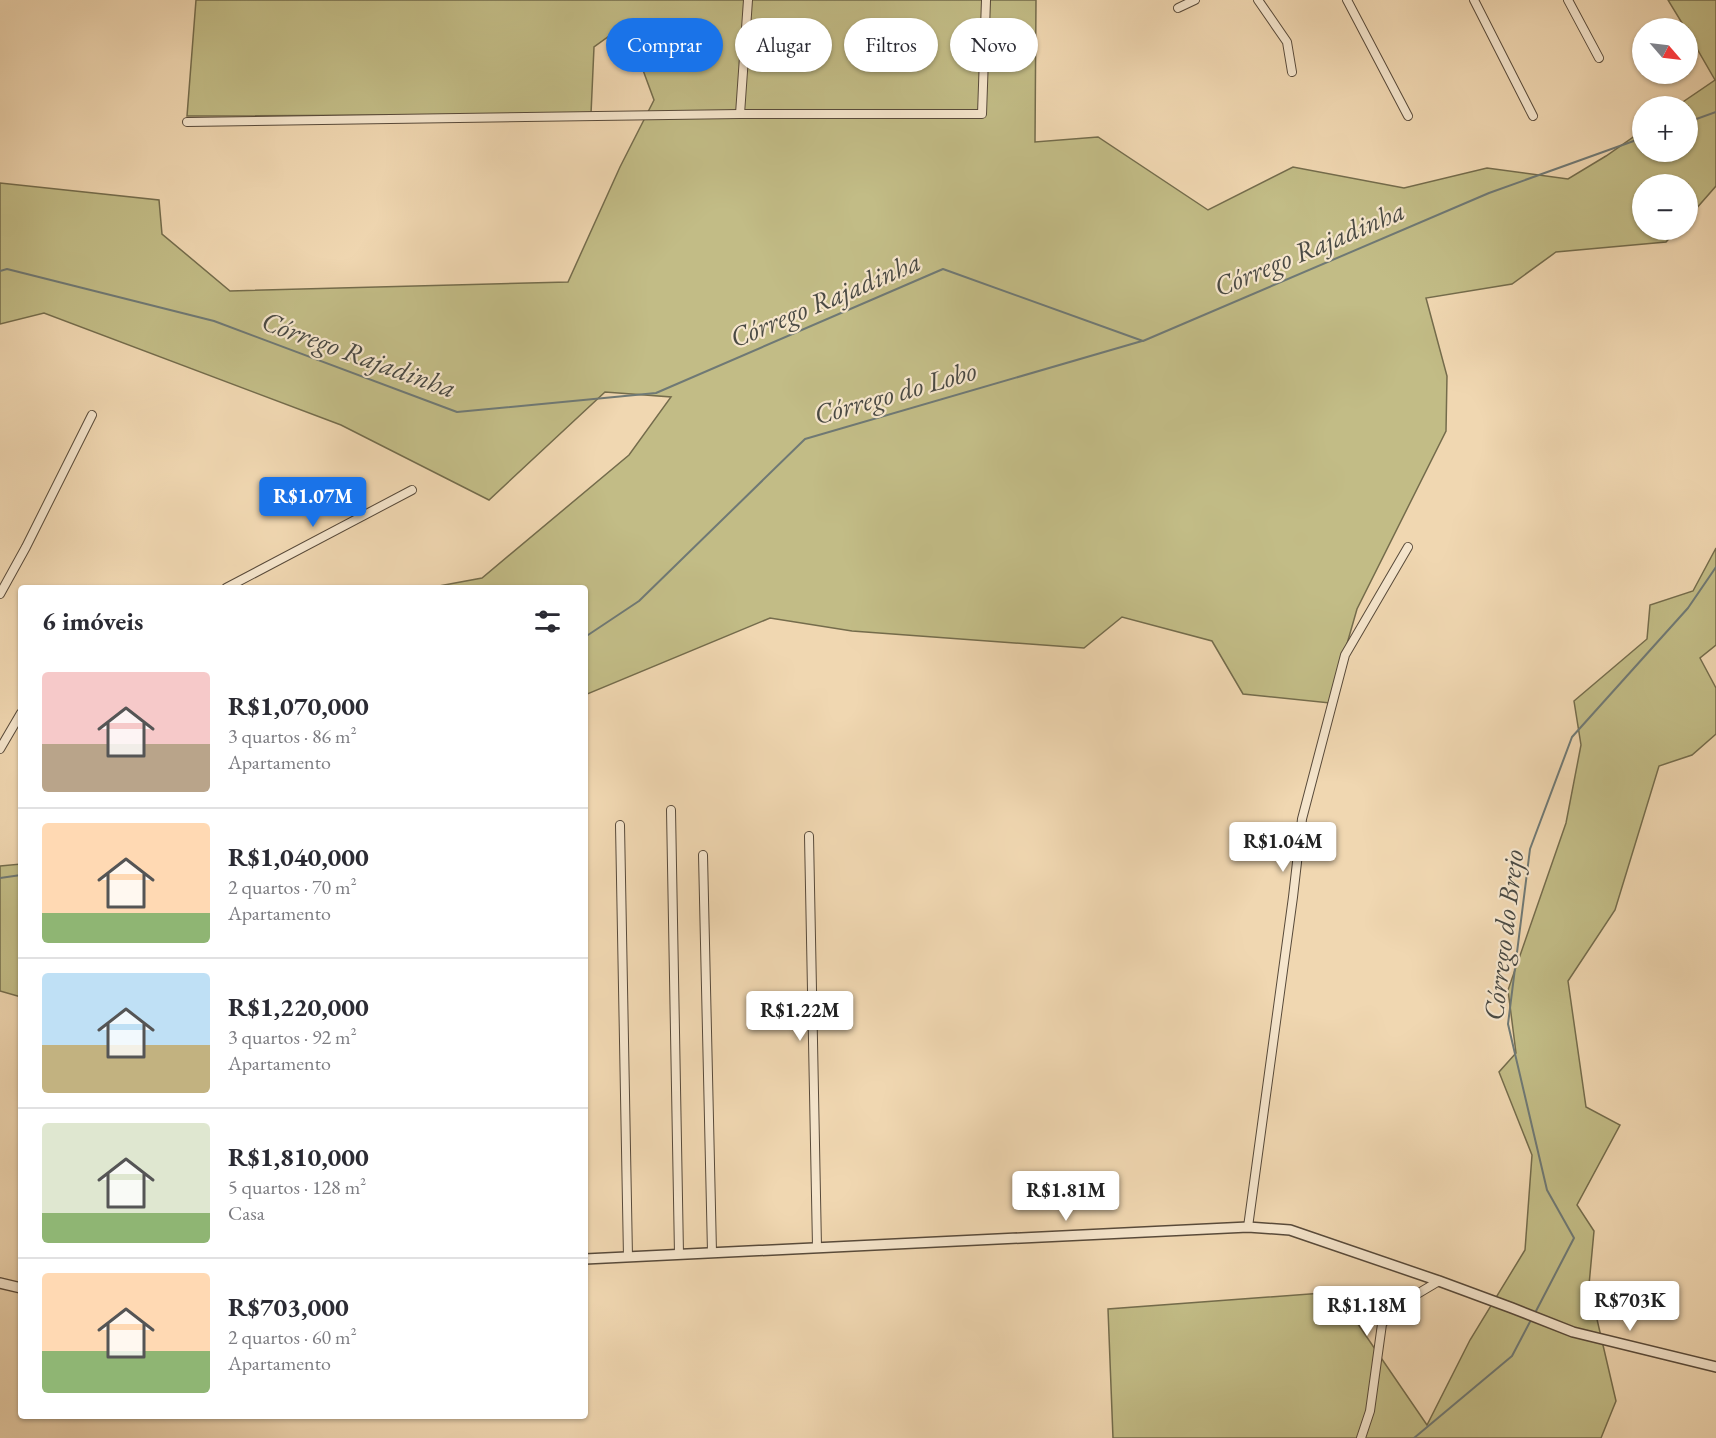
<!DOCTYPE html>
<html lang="pt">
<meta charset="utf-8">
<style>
:root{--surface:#fff;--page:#f7f7f7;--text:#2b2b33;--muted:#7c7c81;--line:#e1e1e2;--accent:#1a73e8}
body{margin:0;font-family:"EB Garamond",serif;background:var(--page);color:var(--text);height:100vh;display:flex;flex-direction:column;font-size:22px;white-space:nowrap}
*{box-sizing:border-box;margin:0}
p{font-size:20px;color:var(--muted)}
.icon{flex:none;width:33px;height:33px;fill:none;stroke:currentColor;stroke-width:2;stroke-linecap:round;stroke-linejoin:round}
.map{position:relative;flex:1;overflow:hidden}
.side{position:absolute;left:18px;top:585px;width:570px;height:834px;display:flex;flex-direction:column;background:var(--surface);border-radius:6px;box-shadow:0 2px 4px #0004}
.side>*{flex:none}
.guide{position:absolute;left:606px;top:18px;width:570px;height:54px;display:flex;gap:12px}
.needle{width:39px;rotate:118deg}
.fabs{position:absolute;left:1632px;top:18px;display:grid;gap:12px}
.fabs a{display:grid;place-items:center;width:66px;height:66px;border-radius:50%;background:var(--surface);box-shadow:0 2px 4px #0004;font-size:30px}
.price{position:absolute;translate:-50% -51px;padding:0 14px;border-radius:6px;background:#fff;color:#222;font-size:20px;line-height:39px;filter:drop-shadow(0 2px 3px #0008)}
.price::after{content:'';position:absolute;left:50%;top:36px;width:18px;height:14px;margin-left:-9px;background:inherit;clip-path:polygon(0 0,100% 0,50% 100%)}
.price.active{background:var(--accent);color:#fff}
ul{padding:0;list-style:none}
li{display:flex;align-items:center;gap:18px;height:150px;padding:0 24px}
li+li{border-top:2px solid var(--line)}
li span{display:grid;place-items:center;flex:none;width:168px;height:120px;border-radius:6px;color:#555}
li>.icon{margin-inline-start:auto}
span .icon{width:72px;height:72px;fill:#fffc;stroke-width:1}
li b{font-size:26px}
h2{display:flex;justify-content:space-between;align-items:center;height:72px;padding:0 24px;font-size:26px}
.chip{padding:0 21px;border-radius:27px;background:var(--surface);box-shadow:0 2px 4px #0004;font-size:21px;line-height:54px}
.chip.active{background:var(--accent);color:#fff}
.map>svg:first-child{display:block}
.green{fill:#c2bc86;stroke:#746c4c;stroke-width:1.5}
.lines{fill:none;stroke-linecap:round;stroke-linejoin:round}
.stream{stroke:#6f7975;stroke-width:2}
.minor-casing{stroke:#584a3a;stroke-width:10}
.tertiary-casing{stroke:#584a3a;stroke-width:12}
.minor{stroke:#f5e5cc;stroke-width:8}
.tertiary{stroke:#f5e5cc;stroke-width:9}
.labels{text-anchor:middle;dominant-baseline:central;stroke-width:4.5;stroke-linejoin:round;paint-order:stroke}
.water-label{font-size:28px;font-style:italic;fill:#4a4a44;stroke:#f5e5cc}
</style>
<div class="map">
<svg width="1716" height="1438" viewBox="0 0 1716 1438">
<rect width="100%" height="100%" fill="#f0d7b1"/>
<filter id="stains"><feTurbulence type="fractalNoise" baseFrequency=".00333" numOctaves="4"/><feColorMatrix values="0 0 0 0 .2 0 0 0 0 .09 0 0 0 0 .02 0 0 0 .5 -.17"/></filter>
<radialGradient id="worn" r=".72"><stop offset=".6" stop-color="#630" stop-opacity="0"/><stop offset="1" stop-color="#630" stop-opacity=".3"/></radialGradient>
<g class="green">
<polygon points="196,0 1036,0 1035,142 1098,137 1208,210 1293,167 1404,188 1487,168 1568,179 1606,156 1642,131 1642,152 1688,152 1688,106 1677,106 1715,80 1688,33 1688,28 1685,28 1668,0 1716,0 1716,186 1688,218 1688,184 1642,184 1642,230 1677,230 1666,242 1556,252 1512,284 1426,298 1447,376 1446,431 1357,609 1330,703 1243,694 1212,641 1122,617 1084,648 852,631 770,618 585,695 585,588 428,588 482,578 629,455 671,397 605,392 489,500 341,425 44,313 0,324 0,183 159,200 162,234 230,291 568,282 620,167 654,100 626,24 594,47 591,114 187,116"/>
<polygon points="1716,548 1716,645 1700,658 1716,688 1716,734 1692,755 1659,766 1615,910 1568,981 1586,1107 1620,1125 1577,1205 1594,1231 1589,1285 1616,1401 1601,1438 1113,1438 1108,1309 1336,1292 1427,1425 1470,1340 1525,1250 1532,1155 1499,1072 1516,1053 1508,990 1566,823 1581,745 1574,701 1647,639 1650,605 1693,591"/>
<polygon points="21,864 21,997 0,991 0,866"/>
</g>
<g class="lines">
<g class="stream">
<polyline points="1688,122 1716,112"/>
<polyline points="0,271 7,269 214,321 457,412 656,393 943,269 1143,341 1489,193 1642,138"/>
<polyline points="585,637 639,601 805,439 1142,341"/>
<polyline points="0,878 21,875"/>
<polyline points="1535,1313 1574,1238 1547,1190 1508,1024 1530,849 1572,737 1688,608 1716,567"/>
<polyline points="1414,1438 1512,1356 1532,1318"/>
</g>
<g class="minor-casing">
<g id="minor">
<polyline points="1258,0 1287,42 1292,72"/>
<polyline points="1347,0 1408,116"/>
<polyline points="1474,0 1533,116"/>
<polyline points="1568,0 1599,58"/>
<polyline points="1178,8 1195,0"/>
<polyline points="740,114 748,0"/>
<polyline points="187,122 740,114 982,114 986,0"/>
<polyline points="226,588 412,490"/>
<polyline points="0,594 26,547 92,415"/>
<polyline points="0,749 21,713"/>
<polyline points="671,810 679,1254"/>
<polyline points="620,825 628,1257"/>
<polyline points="809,836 817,1247"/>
<polyline points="703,855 712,1252"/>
<polyline points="1248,1227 1293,897 1302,819 1345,655 1408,547"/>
<polyline points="1361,1438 1370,1411 1382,1324 1397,1306 1439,1281"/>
</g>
</g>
<g class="tertiary-casing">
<g id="tertiary">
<polyline points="585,1259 1248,1227 1290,1230 1439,1281 1512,1308 1573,1332 1716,1367"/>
<polyline points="0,1283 21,1288"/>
</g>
</g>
<use href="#minor" class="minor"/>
<use href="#tertiary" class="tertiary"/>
</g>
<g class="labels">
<g class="water-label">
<text transform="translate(1309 248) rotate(-23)">Córrego Rajadinha</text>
<text transform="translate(825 299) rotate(-23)">Córrego Rajadinha</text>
<text transform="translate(359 354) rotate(20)">Córrego Rajadinha</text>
<text transform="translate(895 392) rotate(-16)">Córrego do Lobo</text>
<text transform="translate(1503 935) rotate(-83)">Córrego do Brejo</text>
</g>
</g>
<rect width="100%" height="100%" filter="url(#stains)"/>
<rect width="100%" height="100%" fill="url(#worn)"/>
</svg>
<div class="fabs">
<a><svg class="needle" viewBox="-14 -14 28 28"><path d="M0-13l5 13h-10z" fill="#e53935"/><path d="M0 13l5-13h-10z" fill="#7c7c81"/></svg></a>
<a>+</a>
<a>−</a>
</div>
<b class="price active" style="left:313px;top:528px">R$1.07M</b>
<b class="price" style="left:1283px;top:873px">R$1.04M</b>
<b class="price" style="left:800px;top:1042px">R$1.22M</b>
<b class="price" style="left:1066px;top:1222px">R$1.81M</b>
<b class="price" style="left:1630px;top:1332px">R$703K</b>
<b class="price" style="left:1367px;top:1337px">R$1.18M</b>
<div class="guide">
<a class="chip active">Comprar</a>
<a class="chip">Alugar</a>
<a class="chip">Filtros</a>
<a class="chip">Novo</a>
</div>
<section class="side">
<h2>6 imóveis<svg class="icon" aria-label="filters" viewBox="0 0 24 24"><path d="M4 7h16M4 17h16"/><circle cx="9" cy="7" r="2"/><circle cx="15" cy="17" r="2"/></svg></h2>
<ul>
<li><span style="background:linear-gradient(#f6c9c9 60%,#b9a48a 0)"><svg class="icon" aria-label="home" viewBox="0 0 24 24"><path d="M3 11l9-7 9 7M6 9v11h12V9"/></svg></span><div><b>R$1,070,000</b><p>3 quartos · 86 m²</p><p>Apartamento</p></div></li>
<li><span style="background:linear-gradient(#ffd9b3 75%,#8fb573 0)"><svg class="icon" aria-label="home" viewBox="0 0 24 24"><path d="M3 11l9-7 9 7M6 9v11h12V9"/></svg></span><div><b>R$1,040,000</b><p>2 quartos · 70 m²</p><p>Apartamento</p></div></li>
<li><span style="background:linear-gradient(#bfe0f5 60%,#c2b280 0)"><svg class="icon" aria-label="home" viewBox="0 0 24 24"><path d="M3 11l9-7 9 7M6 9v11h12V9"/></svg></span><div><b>R$1,220,000</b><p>3 quartos · 92 m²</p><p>Apartamento</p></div></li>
<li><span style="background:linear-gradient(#dfe7d0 75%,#8fb573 0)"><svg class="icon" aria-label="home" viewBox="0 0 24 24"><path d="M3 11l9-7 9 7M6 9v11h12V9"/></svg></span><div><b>R$1,810,000</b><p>5 quartos · 128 m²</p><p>Casa</p></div></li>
<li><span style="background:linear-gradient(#ffd9b3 65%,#8fb573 0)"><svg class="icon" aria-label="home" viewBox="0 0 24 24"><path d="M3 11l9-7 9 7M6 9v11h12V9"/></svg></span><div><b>R$703,000</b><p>2 quartos · 60 m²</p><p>Apartamento</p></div></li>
</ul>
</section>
</div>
